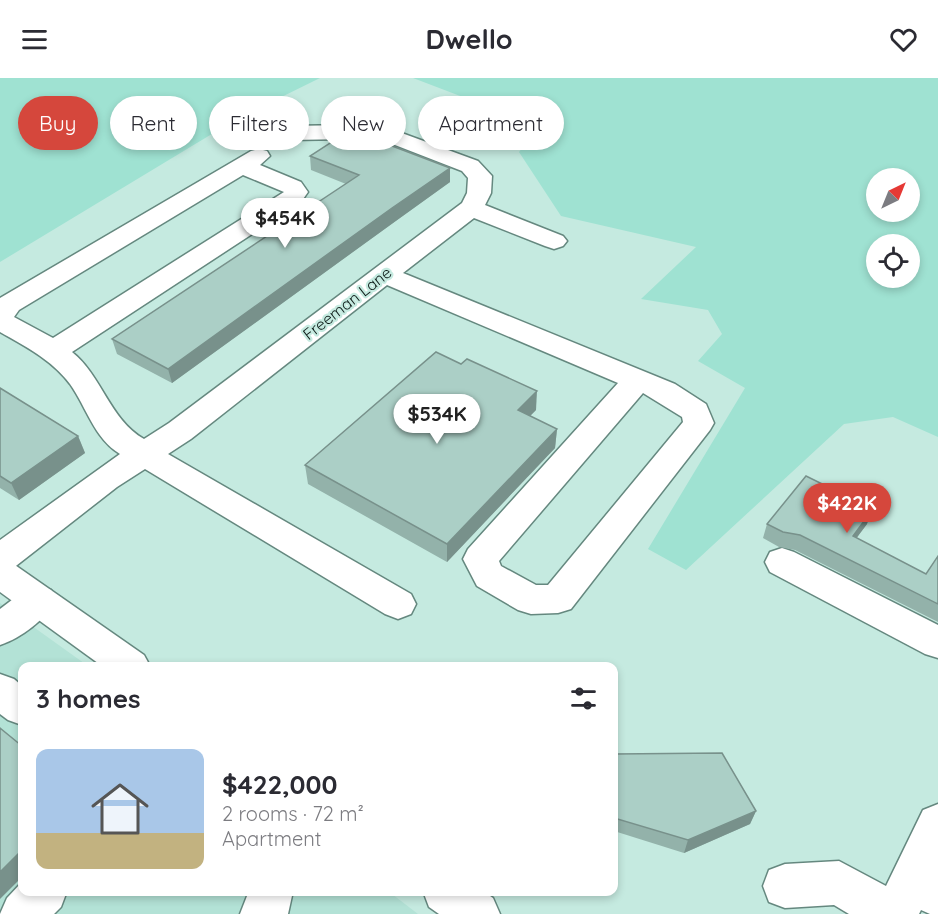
<!DOCTYPE html>
<meta charset="utf-8">
<style>
:root{--surface:#fff;--page:#f2f2f3;--text:#2b2b33;--muted:#7c7c81;--line:#e1e1e2;--accent:#d5473c}
body{margin:0;font-family:Quicksand,sans-serif;background:var(--page);color:var(--text);height:100vh;display:flex;flex-direction:column;font-size:22px;white-space:nowrap}
*{box-sizing:border-box;margin:0}
p{font-size:20px;color:var(--muted)}
.icon{flex:none;width:33px;height:33px;fill:none;stroke:currentColor;stroke-width:2;stroke-linecap:round;stroke-linejoin:round}
.map{position:relative;flex:1;overflow:hidden}
.details{position:absolute;left:18px;top:584px;width:600px;height:234px;display:flex;flex-direction:column;background:var(--surface);border-radius:12px;box-shadow:0 3px 9px #0003}
.details>*{flex:none}
.hud{position:absolute;left:18px;top:18px;width:600px;height:54px;display:flex;gap:12px}
.needle{width:39px;rotate:43deg}
.fabs{position:absolute;left:866px;top:90px;display:grid;gap:12px}
.fabs a{display:grid;place-items:center;width:54px;height:54px;border-radius:50%;background:var(--surface);box-shadow:0 3px 9px #0003;font-size:30px}
.price{position:absolute;translate:-50% -51px;padding:0 14px;border-radius:21px;background:#fff;color:#222;font-size:20px;line-height:39px;filter:drop-shadow(0 2px 3px #0008)}
.price::after{content:'';position:absolute;left:50%;top:36px;width:18px;height:14px;margin-left:-9px;background:inherit;clip-path:polygon(0 0,100% 0,50% 100%)}
.price.current{background:var(--accent);color:#fff}
ul{padding:0;list-style:none}
li{display:flex;align-items:center;gap:18px;height:150px;padding:0 18px}
li+li{border-top:2px solid var(--line)}
li span{display:grid;place-items:center;flex:none;width:168px;height:120px;border-radius:12px;color:#555}
li>.icon{margin-inline-start:auto}
span .icon{width:72px;height:72px;fill:#fffc;stroke-width:1}
li b{font-size:26px}
h2{display:flex;justify-content:space-between;align-items:center;height:72px;padding:0 18px;font-size:26px}
.pill{padding:0 21px;border-radius:27px;background:var(--surface);box-shadow:0 3px 9px #0003;font-size:21px;line-height:54px}
.pill.current{background:var(--accent);color:#fff}
header{display:flex;justify-content:space-between;align-items:center;height:78px;padding:0 18px;background:var(--surface);font-size:27px;font-weight:700}
.map>svg:first-child{display:block}
.built{fill:#b3e2d6}
.green{fill:#9fe2d2;fill-rule:evenodd}
.lines{fill:none;stroke-linecap:round;stroke-linejoin:round}
.minor-casing{stroke:#65887f;stroke-width:3}
.highway-casing{stroke:#65887f;stroke-width:3}
.minor{fill:#fff;fill-rule:evenodd}
.highway{fill:#fff;fill-rule:evenodd}
.wall{fill:#93b2aa}
.shaded-wall{fill:#78918b}
.building{fill:#abcfc6;stroke:#78918b;stroke-width:1.5}
.labels{text-anchor:middle;dominant-baseline:central;stroke-width:4.5;stroke-linejoin:round;paint-order:stroke}
.street-label{font-size:16px;fill:#0d1b18;stroke:#c5eae0}
</style>
<header><svg class="icon" aria-label="menu" viewBox="0 0 24 24"><path d="M4 6h16M4 12h16M4 18h16"/></svg>Dwello<svg class="icon" aria-label="heart" viewBox="0 0 24 24"><path d="M12 20l-8-8c-3-5 5-10 8-4 3-6 11-1 8 4z"/></svg></header>
<div class="map">
<svg width="938" height="836" viewBox="0 0 938 836">
<rect width="100%" height="100%" fill="#c5eae0"/>
<polygon class="built" points="0,525 88,588 22,588 22,813 388,813 418,836 0,836"/>
<g class="green">
<polygon points="0,0 320,0 235,42 0,184"/>
<path d="M413 0H938V359L893 339 844 346 686 492 648 471 745 310 698 283 722 256 708 232 641 221 696 169 561 138 519 74 539 48ZM876 100H909V134H876ZM876 166H909V200H876Z"/>
</g>
<g class="lines">
<g class="minor-casing">
<g id="minor">
<path d="M250 39 289 48 350 47 399 54 478 83 492 98 491 115 485 127 563 158 567 163 563 168 554 171 545 168 474 140 403 195 675 306 706 326 714 345 710 352 571 531 558 535 531 536 518 532 477 508 463 481 468 471 618 305 387 207 191 361 168 376 411 516 416 526 411 536 398 541 385 536 145 391 117 409 12 491 0 494V462L120 376C94 360 87 330 70 306 52 282 25 268 0 254V220L251 73 259 71 267 73 270 78 260 87 301 104 308 114 301 124 72 274C102 298 110 342 144 361L169 345 462 125 467 115 468 100 462 93 395 67 350 61 289 62 242 51 239 46 242 41ZM243 97 284 114 53 260 14 239 19 232ZM643 315 682 339 683 344 548 507H536L501 488 499 483Z"/>
<polygon points="782,470 794,474 938,547 938,580 925,576 770,494 765,484 770,474"/>
<path d="M38 508 51 512 56 522C46 541 21 560 0 567V531L25 512Z"/>
<polygon points="0,596 14,601 22,608 22,647 8,642 0,636"/>
<polygon points="938,726 938,836 930,836 921,832 919,836 849,836 834,827 785,830 769,824 763,808 769,792 785,786 839,783 886,808 923,732"/>
<polygon points="22,804 22,813 67,813 61,829 54,836 0,836 7,820"/>
<polygon points="249,813 293,813 288,836 240,836"/>
</g>
</g>
<g class="highway-casing">
<g id="highway">
<polygon points="0,481 12,485 144,577 150,588 102,588 0,514"/>
<polygon points="423,813 483,813 493,820 500,836 439,836 429,829"/>
</g>
</g>
<use href="#minor" class="minor"/>
<use href="#highway" class="highway"/>
</g>
<g class="wall">
<polygon points="310,78 450,104 393,145 172,305 117,276 112,261 346,106 311,92"/>
<polygon points="0,310 78,358 85,375 19,422 0,410"/>
<polygon points="536,332 530,338 557,351 555,370 447,484 308,406 305,387"/>
<polygon points="767,446 867,446 856,460 926,496 938,478 938,544 795,472 779,469 763,460"/>
<polygon points="614,676 756,733 750,746 684,775 614,753"/>
</g>
<g class="shaded-wall">
<polygon points="450,90 450,104 393,145 172,305 168,291 392,130"/>
<polygon points="537,313 536,332 517,351 518,332"/>
<polygon points="557,351 555,370 447,484 447,466"/>
<polygon points="78,358 85,375 19,422 11,405"/>
<polygon points="873,431 867,446 847,473 853,458"/>
<polygon points="756,733 750,746 684,775 688,762"/>
<polygon points="22,772 22,799 0,821 0,794"/>
</g>
<g class="building">
<polygon points="350,52 450,90 392,130 168,291 112,261 359,97 310,78"/>
<polygon points="436,274 461,286 467,281 537,313 518,332 557,351 447,466 305,387"/>
<polygon points="0,310 78,358 11,405 0,398"/>
<polygon points="806,398 873,431 853,458 926,496 938,478 938,526 800,457 783,454 767,446"/>
<polygon points="0,650 22,668 22,772 0,794"/>
<polygon points="722,675 756,733 688,762 614,740 614,676"/>
</g>
<g class="labels">
<g class="street-label">
<text transform="translate(347 225) rotate(-38)">Freeman Lane</text>
</g>
</g>
</svg>
<div class="fabs">
<a><svg class="needle" viewBox="-14 -14 28 28"><path d="M0-13l5 13h-10z" fill="#e53935"/><path d="M0 13l5-13h-10z" fill="#7c7c81"/></svg></a>
<a><svg class="icon" aria-label="locate" viewBox="0 0 24 24"><circle cx="12" cy="12" r="6"/><path d="M12 2v4M12 18v4M2 12h4M18 12h4"/></svg></a>
</div>
<b class="price" style="left:285px;top:171px">$454K</b>
<b class="price" style="left:437px;top:367px">$534K</b>
<b class="price current" style="left:847px;top:456px">$422K</b>
<div class="hud">
<a class="pill current">Buy</a>
<a class="pill">Rent</a>
<a class="pill">Filters</a>
<a class="pill">New</a>
<a class="pill">Apartment</a>
</div>
<section class="details">
<h2>3 homes<svg class="icon" aria-label="filters" viewBox="0 0 24 24"><path d="M4 7h16M4 17h16"/><circle cx="9" cy="7" r="2"/><circle cx="15" cy="17" r="2"/></svg></h2>
<ul>
<li><span style="background:linear-gradient(#a9c7e8 70%,#c2b280 0)"><svg class="icon" aria-label="home" viewBox="0 0 24 24"><path d="M3 11l9-7 9 7M6 9v11h12V9"/></svg></span><div><b>$422,000</b><p>2 rooms · 72 m²</p><p>Apartment</p></div></li>
</ul>
</section>
</div>
